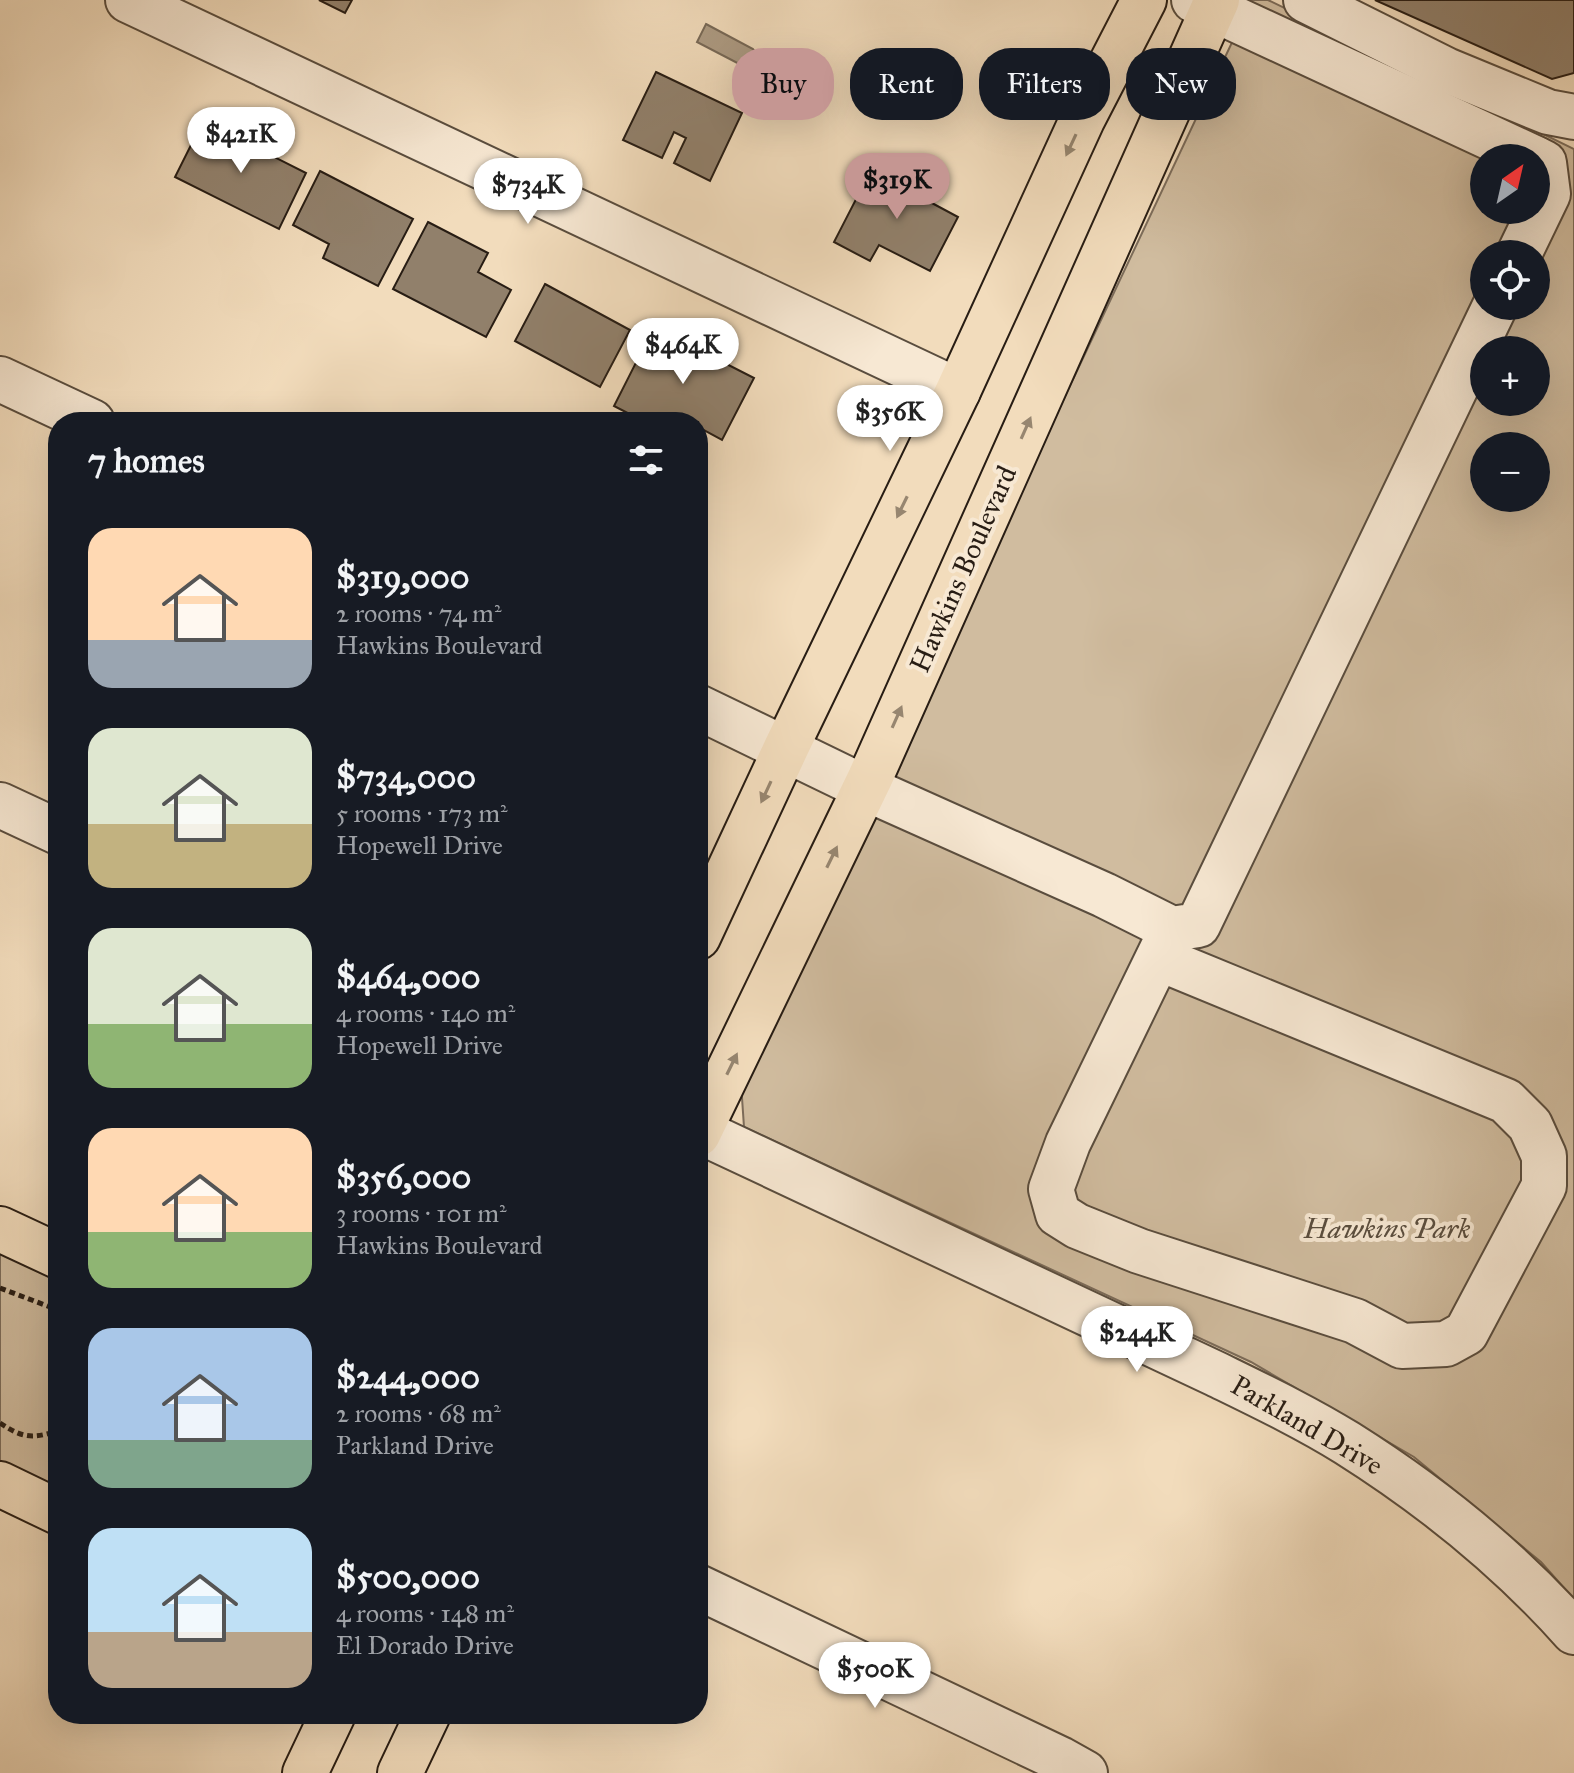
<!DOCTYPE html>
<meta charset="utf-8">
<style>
:root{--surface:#171b24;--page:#242831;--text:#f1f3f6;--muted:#9ea1a6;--accent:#c59692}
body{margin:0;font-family:"IM FELL Great Primer",serif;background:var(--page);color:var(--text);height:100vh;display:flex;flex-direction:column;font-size:30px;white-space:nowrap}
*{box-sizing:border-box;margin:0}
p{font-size:26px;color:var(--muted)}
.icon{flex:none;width:44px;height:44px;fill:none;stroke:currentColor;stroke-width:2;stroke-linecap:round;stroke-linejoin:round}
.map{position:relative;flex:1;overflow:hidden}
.side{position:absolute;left:48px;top:412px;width:660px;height:1312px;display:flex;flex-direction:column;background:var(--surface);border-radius:32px;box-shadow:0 8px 32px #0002}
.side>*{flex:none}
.hud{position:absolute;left:732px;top:48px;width:722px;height:72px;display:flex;gap:16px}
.needle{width:52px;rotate:34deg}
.fabs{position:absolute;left:1470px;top:144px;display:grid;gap:16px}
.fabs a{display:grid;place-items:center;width:80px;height:80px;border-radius:50%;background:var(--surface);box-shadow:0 8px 32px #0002;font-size:40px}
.price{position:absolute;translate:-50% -68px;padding:0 18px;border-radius:28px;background:#fff;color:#222;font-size:26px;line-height:52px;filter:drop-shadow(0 2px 4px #0008)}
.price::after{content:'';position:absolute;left:50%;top:48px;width:24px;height:18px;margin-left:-12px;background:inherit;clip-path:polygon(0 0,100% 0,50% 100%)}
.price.active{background:var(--accent);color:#111}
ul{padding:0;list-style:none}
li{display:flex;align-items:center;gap:24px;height:200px;padding:0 40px}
li span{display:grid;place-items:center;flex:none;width:224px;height:160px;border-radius:24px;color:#555}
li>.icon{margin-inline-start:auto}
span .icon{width:96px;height:96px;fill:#fffc;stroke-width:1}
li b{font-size:34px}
h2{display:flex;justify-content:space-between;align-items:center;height:96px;padding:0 40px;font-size:34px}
.tag{padding:0 28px;border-radius:32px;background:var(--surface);box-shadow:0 8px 32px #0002;font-size:28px;line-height:72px}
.tag.active{background:var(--accent);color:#111}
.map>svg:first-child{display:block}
.green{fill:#d0bc9f;stroke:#7c6c5a;stroke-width:2;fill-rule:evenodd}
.water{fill:#ad9b83;stroke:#786957;stroke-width:2}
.building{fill:#91806b;stroke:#281d14;stroke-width:2}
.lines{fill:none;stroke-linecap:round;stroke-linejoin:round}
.minor-casing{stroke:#5a4d3e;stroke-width:48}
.major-casing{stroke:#281d14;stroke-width:48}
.path{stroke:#281d14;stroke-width:5;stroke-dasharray:6 4;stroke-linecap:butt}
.minor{stroke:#f7e8d3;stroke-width:44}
.major{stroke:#f2dcbc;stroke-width:44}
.oneway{fill:#978670}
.labels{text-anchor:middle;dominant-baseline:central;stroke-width:8;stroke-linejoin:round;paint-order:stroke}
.street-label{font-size:28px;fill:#281d14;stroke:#f7e8d3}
.park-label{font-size:28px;font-style:italic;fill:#5a4d3e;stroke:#f7e8d3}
</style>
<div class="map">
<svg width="1574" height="1773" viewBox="0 0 1574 1773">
<rect width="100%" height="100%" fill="#f2dcbc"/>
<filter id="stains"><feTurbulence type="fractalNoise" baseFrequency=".0025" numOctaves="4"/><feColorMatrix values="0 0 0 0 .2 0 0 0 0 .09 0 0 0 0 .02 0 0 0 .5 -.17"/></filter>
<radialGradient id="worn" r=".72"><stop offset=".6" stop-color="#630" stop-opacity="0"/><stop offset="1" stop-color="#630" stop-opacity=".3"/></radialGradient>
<g class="green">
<path d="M1252 0H1268L1574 149V1599L1541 1562 1414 1457 1251 1362 744 1127 741 1083ZM1484 158H1536V210H1484ZM1484 254H1536V306H1484ZM1484 350H1536V402H1484ZM1484 446H1536V498H1484Z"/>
<polygon points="0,1250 58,1277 58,1503 0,1475"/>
</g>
<polygon class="water" points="706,24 753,49 758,56 754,63 747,68 697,42"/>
<g class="building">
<polygon points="319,0 352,0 345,13"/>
<polygon points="1375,0 1574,0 1574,73 1552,79"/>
<polygon points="656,72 742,113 710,181 674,163 686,138 674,132 662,158 623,140"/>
<polygon points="203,121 306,173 279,229 175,177"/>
<polygon points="320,171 413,219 378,286 323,258 329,244 293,225"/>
<polygon points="905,172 938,189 930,202 958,217 930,271 879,245 870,261 834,242 869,174 897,188"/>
<polygon points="428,222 488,253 478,272 511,290 486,337 393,289"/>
<polygon points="545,284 630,330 600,387 515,341"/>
<polygon points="654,327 754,378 722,440 698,427 698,422 645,422 614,406"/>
</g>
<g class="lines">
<g class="minor-casing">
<g id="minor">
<polyline points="128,0 958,391"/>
<polyline points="1194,0 1534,158"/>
<polyline points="1306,0 1446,70 1548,112 1574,117"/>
<polyline points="1519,254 1548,194 1544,163 1536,159"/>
<polyline points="0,379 92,422"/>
<polyline points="698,707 865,788 1104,895 1172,929 1198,925 1495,306"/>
<polyline points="0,805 58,832"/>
<polyline points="1158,958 1506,1101 1530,1125 1544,1156 1544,1186 1466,1333 1446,1344 1402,1346 1355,1321 1139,1251 1077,1226 1058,1214 1051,1189 1068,1143 1172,929"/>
<path d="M699 1131 1216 1374C1261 1396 1305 1417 1347 1443 1431 1496 1508 1558 1574 1632"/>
<polyline points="698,1587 1060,1759 1085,1773"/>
</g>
</g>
<g class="major-casing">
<g id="major">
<polyline points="698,937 786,748 958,391 1082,120 1144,0"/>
<polyline points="698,1134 870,778 1217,0"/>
<polyline points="0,1229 58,1256"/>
<polyline points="0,1484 58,1512"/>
<polyline points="305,1773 333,1714"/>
<polyline points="400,1773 428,1714"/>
</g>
</g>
<g class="path">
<polyline points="0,1288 58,1310"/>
<path d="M0 1423C23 1438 31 1439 58 1431"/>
</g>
<use href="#minor" class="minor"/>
<use href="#major" class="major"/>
</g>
<defs><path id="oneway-solid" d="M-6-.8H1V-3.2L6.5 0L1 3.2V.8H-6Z" transform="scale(2)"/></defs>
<g class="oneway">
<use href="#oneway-solid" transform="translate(1071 145) rotate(115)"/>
<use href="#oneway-solid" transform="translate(1026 428) rotate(-66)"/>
<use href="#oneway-solid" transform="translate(902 507) rotate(116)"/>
<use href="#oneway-solid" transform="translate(897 717) rotate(-66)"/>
<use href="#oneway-solid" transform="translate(766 792) rotate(115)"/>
<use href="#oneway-solid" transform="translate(832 857) rotate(-64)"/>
<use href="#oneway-solid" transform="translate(732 1064) rotate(-64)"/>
</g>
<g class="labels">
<g class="street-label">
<text transform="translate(963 569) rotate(-66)">Hawkins Boulevard</text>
<text transform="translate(1307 1425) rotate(30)">Parkland Drive</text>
</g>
<g class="park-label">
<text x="1387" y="1228">Hawkins Park</text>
</g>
</g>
<rect width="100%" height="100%" filter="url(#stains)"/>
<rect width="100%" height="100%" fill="url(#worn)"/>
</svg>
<div class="fabs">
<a><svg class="needle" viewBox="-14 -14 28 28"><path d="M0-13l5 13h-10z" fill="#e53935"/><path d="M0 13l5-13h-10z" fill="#9ea1a6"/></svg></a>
<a><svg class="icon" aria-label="locate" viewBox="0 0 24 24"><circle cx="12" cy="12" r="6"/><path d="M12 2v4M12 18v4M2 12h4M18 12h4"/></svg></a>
<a>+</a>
<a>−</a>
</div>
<b class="price" style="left:241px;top:175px">$421K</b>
<b class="price active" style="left:897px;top:221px">$319K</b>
<b class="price" style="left:528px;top:226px">$734K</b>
<b class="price" style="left:683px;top:386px">$464K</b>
<b class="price" style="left:890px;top:453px">$356K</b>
<b class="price" style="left:1137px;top:1374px">$244K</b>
<b class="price" style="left:875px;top:1710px">$500K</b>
<div class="hud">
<a class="tag active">Buy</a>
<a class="tag">Rent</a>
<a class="tag">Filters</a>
<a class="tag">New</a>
</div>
<section class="side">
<h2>7 homes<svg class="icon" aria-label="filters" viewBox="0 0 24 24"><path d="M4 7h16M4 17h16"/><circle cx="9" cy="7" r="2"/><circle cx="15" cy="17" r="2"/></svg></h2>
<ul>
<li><span style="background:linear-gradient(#ffd9b3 70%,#9aa5b1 0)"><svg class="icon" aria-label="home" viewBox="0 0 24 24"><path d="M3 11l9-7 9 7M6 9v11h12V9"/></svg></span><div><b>$319,000</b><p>2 rooms · 74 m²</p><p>Hawkins Boulevard</p></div></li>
<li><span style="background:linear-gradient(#dfe7d0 60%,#c2b280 0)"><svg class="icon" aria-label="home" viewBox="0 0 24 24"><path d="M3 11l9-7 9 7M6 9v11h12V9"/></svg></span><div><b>$734,000</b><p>5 rooms · 173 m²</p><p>Hopewell Drive</p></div></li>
<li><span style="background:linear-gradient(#dfe7d0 60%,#8fb573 0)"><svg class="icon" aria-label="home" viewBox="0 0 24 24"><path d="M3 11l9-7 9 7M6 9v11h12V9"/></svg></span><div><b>$464,000</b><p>4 rooms · 140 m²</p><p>Hopewell Drive</p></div></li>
<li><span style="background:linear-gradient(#ffd9b3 65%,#8fb573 0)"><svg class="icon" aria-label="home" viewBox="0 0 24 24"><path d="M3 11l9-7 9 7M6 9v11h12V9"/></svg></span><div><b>$356,000</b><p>3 rooms · 101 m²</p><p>Hawkins Boulevard</p></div></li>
<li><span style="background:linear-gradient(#a9c7e8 70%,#7fa58c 0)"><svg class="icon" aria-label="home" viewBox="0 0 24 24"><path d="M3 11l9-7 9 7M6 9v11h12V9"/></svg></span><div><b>$244,000</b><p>2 rooms · 68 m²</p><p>Parkland Drive</p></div></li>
<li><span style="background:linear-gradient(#bfe0f5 65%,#b9a48a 0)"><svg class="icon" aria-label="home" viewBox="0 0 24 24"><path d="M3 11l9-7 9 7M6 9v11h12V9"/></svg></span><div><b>$500,000</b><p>4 rooms · 148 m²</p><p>El Dorado Drive</p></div></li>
</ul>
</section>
</div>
